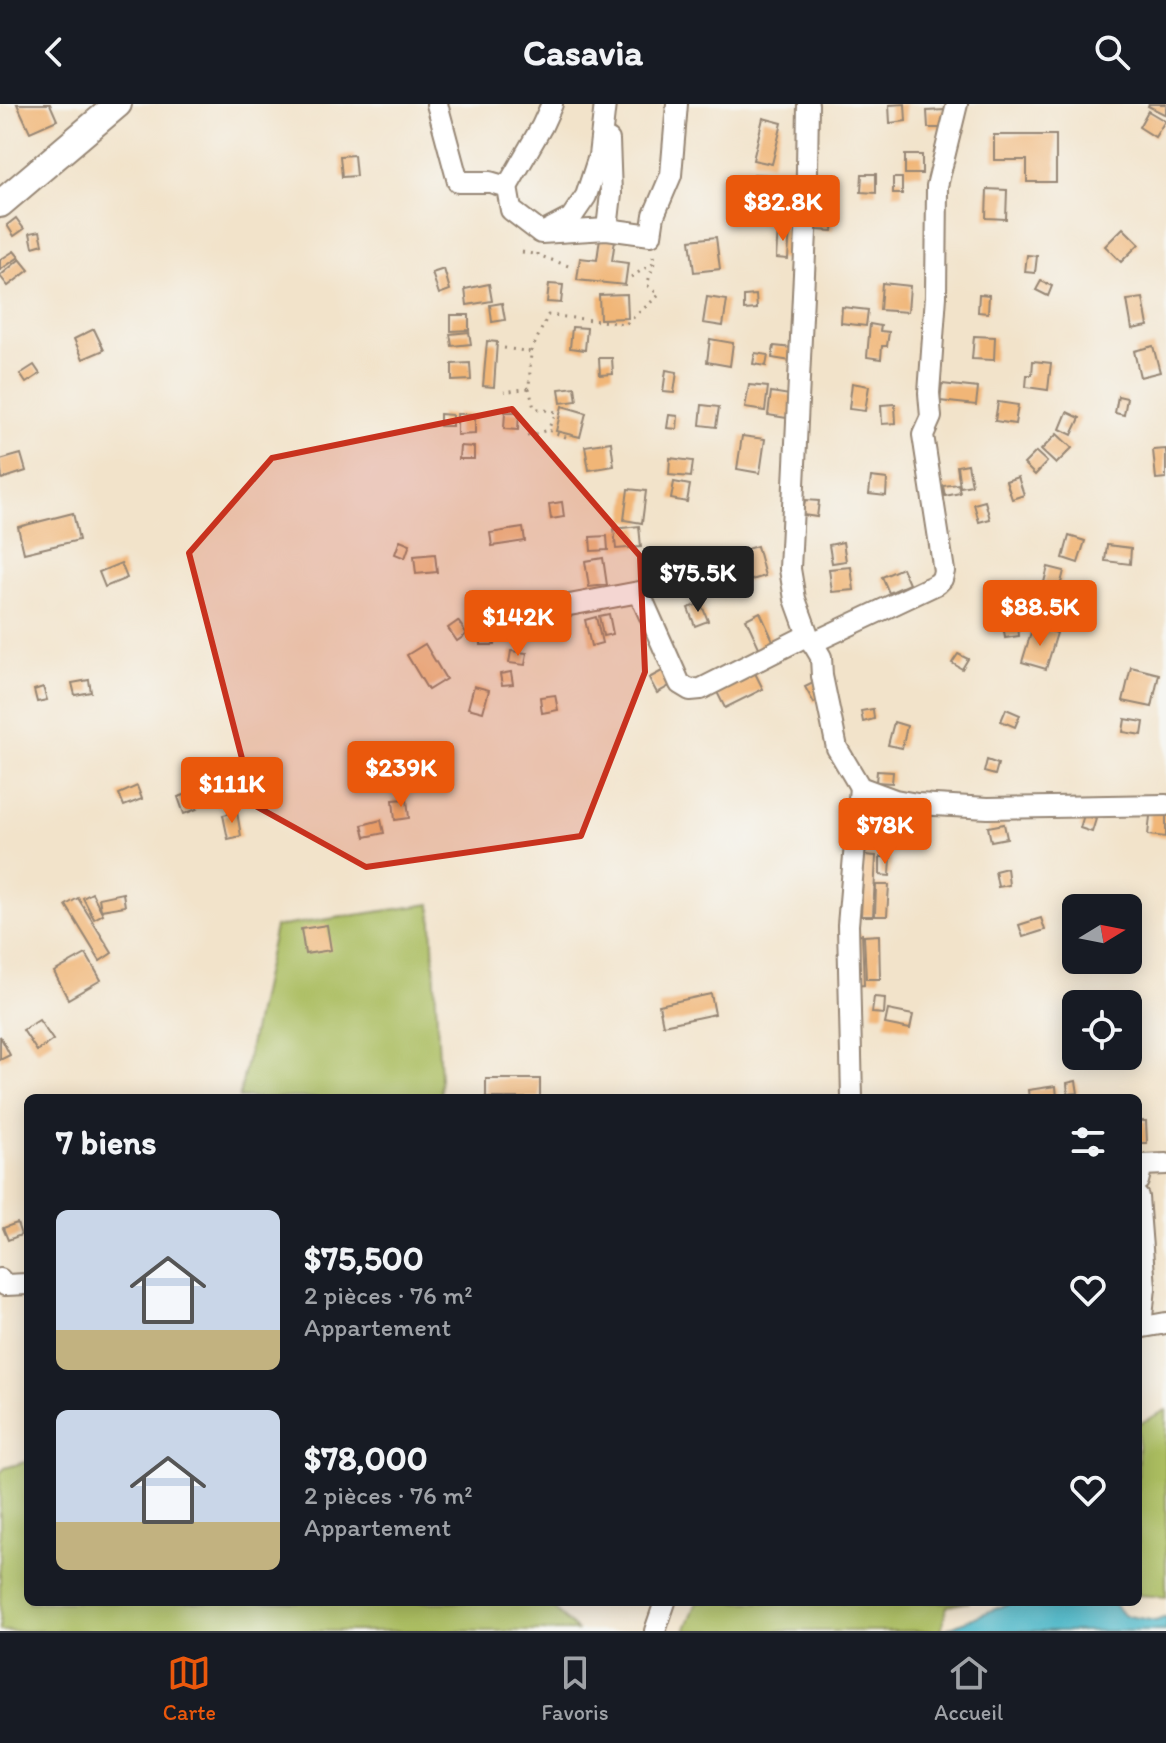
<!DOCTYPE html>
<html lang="fr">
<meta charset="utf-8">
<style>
:root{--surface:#171b24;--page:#20242c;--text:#f1f3f6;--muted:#9ea1a6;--line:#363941;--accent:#ea580c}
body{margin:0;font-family:Itim,sans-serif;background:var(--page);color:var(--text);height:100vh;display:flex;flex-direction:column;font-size:30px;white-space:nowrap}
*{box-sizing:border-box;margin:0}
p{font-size:26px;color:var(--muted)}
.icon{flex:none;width:44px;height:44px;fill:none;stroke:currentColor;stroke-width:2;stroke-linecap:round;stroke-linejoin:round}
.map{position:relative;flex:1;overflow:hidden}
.side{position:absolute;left:24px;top:990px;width:1118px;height:512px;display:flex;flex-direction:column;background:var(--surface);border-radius:12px;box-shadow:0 4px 20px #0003}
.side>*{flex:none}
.needle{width:52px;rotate:80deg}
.tools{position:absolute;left:1062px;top:790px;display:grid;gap:16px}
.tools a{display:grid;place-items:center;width:80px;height:80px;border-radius:12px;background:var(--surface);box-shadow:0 4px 20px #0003;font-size:40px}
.price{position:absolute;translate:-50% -68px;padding:0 18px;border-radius:8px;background:var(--accent);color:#fff;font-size:26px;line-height:52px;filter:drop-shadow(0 2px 4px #0008)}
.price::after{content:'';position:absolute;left:50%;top:48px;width:24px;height:18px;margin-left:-12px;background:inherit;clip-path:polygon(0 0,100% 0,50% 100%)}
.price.active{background:#222;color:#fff}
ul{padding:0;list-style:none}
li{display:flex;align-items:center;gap:24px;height:200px;padding:0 32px}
li span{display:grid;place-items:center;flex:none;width:224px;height:160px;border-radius:12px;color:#555}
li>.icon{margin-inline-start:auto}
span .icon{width:96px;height:96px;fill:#fffc;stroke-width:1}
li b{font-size:34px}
h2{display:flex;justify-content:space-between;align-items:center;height:96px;padding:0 32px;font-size:34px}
header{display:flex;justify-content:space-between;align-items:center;height:104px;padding:0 32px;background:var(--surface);font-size:36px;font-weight:700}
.dock{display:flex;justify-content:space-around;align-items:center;height:112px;border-top:2px solid var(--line);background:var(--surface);font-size:22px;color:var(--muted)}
.dock a{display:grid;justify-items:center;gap:4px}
.dock .active{color:var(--accent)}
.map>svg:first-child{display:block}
.green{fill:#abbd61;stroke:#737440;stroke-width:2}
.water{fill:#4eb9ca;stroke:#447274;stroke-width:2}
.building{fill:#f1b677}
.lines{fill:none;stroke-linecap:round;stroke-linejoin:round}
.minor-casing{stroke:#968674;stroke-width:24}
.tertiary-casing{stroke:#968674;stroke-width:30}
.path{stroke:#968674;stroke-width:3;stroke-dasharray:2 6;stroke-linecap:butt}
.minor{stroke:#fff;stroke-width:20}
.tertiary{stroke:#fff;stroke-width:26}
.marked{fill:#c8321e;fill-opacity:0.2;stroke:#c8321e;stroke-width:6;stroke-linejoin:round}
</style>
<header><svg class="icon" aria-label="back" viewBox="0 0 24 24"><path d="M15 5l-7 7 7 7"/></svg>Casavia<svg class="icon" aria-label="search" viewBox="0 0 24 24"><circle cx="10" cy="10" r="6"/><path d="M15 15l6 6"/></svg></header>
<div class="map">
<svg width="1166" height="1527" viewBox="0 0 1166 1527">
<rect width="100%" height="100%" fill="#f6f6f2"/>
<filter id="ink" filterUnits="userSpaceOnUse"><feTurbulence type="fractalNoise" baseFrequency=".0125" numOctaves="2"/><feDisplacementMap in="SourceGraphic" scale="16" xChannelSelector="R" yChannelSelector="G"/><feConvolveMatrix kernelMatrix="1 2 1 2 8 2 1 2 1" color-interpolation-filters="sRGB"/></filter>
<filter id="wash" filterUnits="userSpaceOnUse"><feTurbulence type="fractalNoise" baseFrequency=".006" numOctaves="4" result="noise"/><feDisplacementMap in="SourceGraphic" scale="32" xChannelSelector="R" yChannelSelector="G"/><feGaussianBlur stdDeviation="1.8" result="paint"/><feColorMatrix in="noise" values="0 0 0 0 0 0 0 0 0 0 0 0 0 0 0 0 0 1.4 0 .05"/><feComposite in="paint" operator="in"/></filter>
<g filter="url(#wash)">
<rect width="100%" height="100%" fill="#f2e3ca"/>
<g class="green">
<polygon points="431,800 441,994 239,994 275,823"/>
<polygon points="1166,1306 1166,1493 1138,1491 1138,1320"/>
<polygon points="28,1357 28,1498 547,1498 577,1527 0,1527 0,1369 5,1364"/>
<polygon points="697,1498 970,1498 947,1502 941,1527 685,1527"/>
</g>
<polygon class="water" points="1012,1498 1112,1498 1123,1511 1156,1517 1166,1513 1166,1527 941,1527"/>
<g id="blocks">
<g class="building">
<polygon points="17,0 50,0 57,16 30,28"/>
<polygon points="905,0 906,17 890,19 889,1"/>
<polygon points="1149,0 1166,0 1166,11 1148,2"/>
<polygon points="944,6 944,24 928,24 927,7"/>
<polygon points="1148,7 1165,17 1155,33 1139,23"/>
<polygon points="763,14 782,19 772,60 753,56"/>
<polygon points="994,31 1056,31 1056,78 1027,78 1027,56 994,56"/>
<polygon points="354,51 356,72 342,73 340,52"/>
<rect x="905" y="51" width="17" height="19"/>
<polygon points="754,70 769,71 768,85 754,84"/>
<polygon points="862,70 876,70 876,89 861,88"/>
<rect x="893" y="74" width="9" height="16"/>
<polygon points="987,85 1007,86 1006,115 986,114"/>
<polygon points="819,111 834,113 833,127 817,126"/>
<polygon points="16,114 24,125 14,132 7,121"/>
<polygon points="778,124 790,124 788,155 776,154"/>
<polygon points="1123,124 1139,140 1121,158 1105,142"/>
<polygon points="40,127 43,140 33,143 30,129"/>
<polygon points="716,133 720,165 694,168 690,136"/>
<polygon points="600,134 615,136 612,157 628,159 625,181 577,176 580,154 597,156"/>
<polygon points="14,147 19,153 0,166 0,156"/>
<polygon points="1027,151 1037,152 1035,169 1025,168"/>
<polygon points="20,155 29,166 8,182 0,172"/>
<polygon points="444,165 450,186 439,190 432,169"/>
<polygon points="1041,177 1052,182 1048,192 1036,186"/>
<polygon points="882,179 910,182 908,208 880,206"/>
<polygon points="489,180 492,197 467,201 465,185"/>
<polygon points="549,180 563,181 561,199 547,198"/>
<polygon points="627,190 628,214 600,215 599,191"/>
<polygon points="979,190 989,191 988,209 978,208"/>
<polygon points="756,191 757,205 744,206 744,192"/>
<polygon points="707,193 727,196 723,222 703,219"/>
<polygon points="1143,194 1148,222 1132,225 1127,196"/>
<polygon points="502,199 505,216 492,218 490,201"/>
<polygon points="842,203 868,206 866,222 841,219"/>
<polygon points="451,211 469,211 469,226 451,227"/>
<polygon points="870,220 881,222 880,227 889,228 887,242 882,242 881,255 867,253"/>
<polygon points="572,223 587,224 585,246 570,244"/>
<polygon points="94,225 104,246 83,255 74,235"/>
<polygon points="469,228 471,240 452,242 450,230"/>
<polygon points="974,232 995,233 994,256 972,255"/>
<polygon points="710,235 733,239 730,262 707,258"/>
<polygon points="487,237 497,238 494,283 483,282"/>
<polygon points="774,242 793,244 791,257 772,254"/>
<polygon points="1153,242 1160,268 1140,273 1134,247"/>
<polygon points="755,249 768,251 766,262 753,260"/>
<polygon points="599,254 612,254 613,270 600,271"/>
<polygon points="1033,257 1051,259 1048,286 1026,283 1027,271 1032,271"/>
<polygon points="470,259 471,276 452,277 452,260"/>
<polygon points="34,261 40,270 26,279 20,270"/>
<polygon points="666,266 677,268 674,289 663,288"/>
<polygon points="852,279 869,282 865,307 849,305"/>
<polygon points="942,280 978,284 976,301 940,297"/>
<polygon points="749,281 768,283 765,307 745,304"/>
<polygon points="575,283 577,297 561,299 559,285"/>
<polygon points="771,288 796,292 793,315 768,311"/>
<polygon points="1118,292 1127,294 1124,311 1115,309"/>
<polygon points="998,298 1018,301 1015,320 995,317"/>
<polygon points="895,300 896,319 882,320 881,301"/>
<polygon points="702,301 719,303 716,323 700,321"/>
<polygon points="562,302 586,309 580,333 556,327"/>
<polygon points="505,308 519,308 518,326 504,325"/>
<polygon points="1067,308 1080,314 1072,331 1060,325"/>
<polygon points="440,310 452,311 452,322 440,322"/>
<polygon points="457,310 475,310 475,330 457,331"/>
<polygon points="669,311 678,312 677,325 667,324"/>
<polygon points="1057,330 1072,344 1056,360 1041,346"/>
<polygon points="742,332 765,335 760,369 737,365"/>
<polygon points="611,338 614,362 589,366 585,342"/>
<polygon points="460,342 474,343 474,355 459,355"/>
<polygon points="1166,345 1166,374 1156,375 1153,346"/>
<polygon points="1036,348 1047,358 1035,371 1024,360"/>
<polygon points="21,350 26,367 2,375 0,356"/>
<polygon points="670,354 693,357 691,373 669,371"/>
<polygon points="968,360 972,381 960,383 957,362"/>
<polygon points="871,373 887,375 886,392 869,390"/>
<polygon points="1018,373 1024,391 1012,395 1006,377"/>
<polygon points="674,378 690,381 687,398 671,395"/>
<polygon points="958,380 960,389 945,392 943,382"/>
<polygon points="628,385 646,387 642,419 624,416"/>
<polygon points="805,396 819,397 817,413 803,411"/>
<polygon points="985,397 990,415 979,418 974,400"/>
<polygon points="562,398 564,413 551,415 549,400"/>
<polygon points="73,409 79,436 24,449 18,423"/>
<polygon points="639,422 641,443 616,445 614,425"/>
<polygon points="523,424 525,437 492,442 490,429"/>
<polygon points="607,432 608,446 591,447 590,433"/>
<polygon points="1069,432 1085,437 1078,459 1063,454"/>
<polygon points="400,436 410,440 405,454 395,450"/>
<polygon points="843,438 846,457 832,459 829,441"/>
<polygon points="1107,441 1131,444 1130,460 1105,457"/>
<polygon points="757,442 765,472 745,478 736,448"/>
<polygon points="435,450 437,468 416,470 414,452"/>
<polygon points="603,454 607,481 589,483 585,457"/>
<polygon points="121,459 127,474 105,483 99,468"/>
<polygon points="851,463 854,486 832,488 829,465"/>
<polygon points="1048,463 1064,467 1059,487 1043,482"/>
<polygon points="902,464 909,480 889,489 882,473"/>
<polygon points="1045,487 1057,491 1053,506 1041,502"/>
<polygon points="701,499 708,517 695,522 688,504"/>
<polygon points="529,506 530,518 514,520 512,509"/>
<polygon points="760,508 776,543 762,550 746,515"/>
<polygon points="609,510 613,530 603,532 599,512"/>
<polygon points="596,513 602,539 591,542 585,516"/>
<polygon points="1017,513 1019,532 1005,534 1002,515"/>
<polygon points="458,517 467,530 457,537 448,524"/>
<polygon points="1033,522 1057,529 1046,565 1022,558"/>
<polygon points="481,524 496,525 495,541 481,541"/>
<polygon points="425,540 446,575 428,586 407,551"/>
<polygon points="511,547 527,549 525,561 509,559"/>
<polygon points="958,550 968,555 962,565 952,559"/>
<polygon points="1131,563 1159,570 1152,603 1123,597"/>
<polygon points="664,566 671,581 657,589 649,574"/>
<polygon points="754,567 763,585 725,604 716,586"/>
<polygon points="511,568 513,580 502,581 500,570"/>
<polygon points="89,576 91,588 75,591 72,579"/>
<polygon points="815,578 823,593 814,599 805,583"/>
<polygon points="474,582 489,586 483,608 468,604"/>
<polygon points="43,583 47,596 37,598 34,586"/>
<polygon points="555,591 558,606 542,609 540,593"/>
<polygon points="873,605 874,615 863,618 861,607"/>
<polygon points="1006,605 1020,611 1015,623 1001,617"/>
<polygon points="1125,615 1144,618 1142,631 1123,628"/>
<polygon points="894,618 907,622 902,644 888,641"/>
<polygon points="987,656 998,660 995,671 984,668"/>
<polygon points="877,667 893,668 892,679 876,678"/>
<polygon points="137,682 142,695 124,702 119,690"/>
<polygon points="191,689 197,705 184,710 178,693"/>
<polygon points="407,695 409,714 395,716 393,696"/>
<polygon points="1151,703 1166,705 1166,733 1148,731"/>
<polygon points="893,704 903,705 902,719 891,718"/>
<polygon points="909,704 922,706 920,719 908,718"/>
<polygon points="237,708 241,732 228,735 223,711"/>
<polygon points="1084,711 1096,715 1092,728 1080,724"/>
<polygon points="381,716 384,729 365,733 362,721"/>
<polygon points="1004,720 1007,734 991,737 988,723"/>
<polygon points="864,751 876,752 873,812 861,812"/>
<polygon points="880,753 891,753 890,772 880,771"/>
<polygon points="1007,764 1009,781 998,783 995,767"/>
<polygon points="876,781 889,781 887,812 875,812"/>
<polygon points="92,789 103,810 94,815 83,794"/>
<polygon points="123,789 125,802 101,806 99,794"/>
<polygon points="78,794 112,849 100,857 66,801"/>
<polygon points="1041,814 1045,826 1023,833 1019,821"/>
<polygon points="327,821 331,846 305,850 301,825"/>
<polygon points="862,830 864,881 855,882 853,831"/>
<polygon points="879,831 880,875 866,875 864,832"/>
<polygon points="86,850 101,876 68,895 54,868"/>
<polygon points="711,890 715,910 663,921 659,901"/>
<polygon points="874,893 885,894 884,910 872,909"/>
<polygon points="888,906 913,911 910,925 885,920"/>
<polygon points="39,916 53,936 37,947 23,926"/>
<polygon points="0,932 10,951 0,956"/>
<rect x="486" y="975" width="54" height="19"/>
<polygon points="1076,977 1078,989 1068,990 1067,979"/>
<polygon points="1056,982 1057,994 1029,994 1028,986"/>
<polygon points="1138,1017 1146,1017 1147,1039 1138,1039"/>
<polygon points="17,1119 21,1131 8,1136 3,1124"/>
</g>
</g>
</g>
<g filter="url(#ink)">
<use href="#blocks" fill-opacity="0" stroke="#968674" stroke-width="2"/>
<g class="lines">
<g class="minor-casing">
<g id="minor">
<polyline points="437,0 458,78 490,78 507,83 542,22 552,0"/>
<polyline points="808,0 806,128 790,465 795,495 808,531 821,553 822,572 837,644 860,683 895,696 917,700 988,704 1166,701"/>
<polyline points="507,83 511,106 541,129 607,125 651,131 654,111 671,71 677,0"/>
<polyline points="607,125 611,90 609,36"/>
<polyline points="548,126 571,114 586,92 599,52 605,0"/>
<polyline points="548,505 639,488 680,580 690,586 701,585 808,531"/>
<polyline points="812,539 937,480 942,475 944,467 923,331 931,313 929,289 936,192 937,82 957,0"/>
<polyline points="852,994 848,821 860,683"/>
<polyline points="1138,1077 1142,1061 1166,1060"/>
<polyline points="1138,1093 1145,1183 1138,1188"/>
<polyline points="0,1175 5,1181 28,1180"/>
<polyline points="1141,1223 1145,1183"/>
<polyline points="1138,1224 1166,1219"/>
<polyline points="655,1527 665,1498"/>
</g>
</g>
<g class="tertiary-casing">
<polyline id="tertiary" points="0,100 118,0"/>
</g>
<g class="path">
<polyline points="522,148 538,151"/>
<polyline points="538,149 538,151 571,163"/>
<polyline points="631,173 654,159 653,151"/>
<polyline points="504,244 531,248 529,284 504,288"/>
<polyline points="531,248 548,211 626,220 659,191 647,181 654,159"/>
<polyline points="529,284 534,304 556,308 548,326 571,335"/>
<polyline points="527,332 548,326"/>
</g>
<use href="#minor" class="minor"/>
<use href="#tertiary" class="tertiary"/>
</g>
</g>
<path class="marked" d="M512 305 640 452 645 568 581 732 366 763 254 701 189 449 272 354Z"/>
</svg>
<div class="tools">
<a><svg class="needle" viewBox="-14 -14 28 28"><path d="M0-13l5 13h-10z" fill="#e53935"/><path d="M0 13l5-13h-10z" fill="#9ea1a6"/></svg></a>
<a><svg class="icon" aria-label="locate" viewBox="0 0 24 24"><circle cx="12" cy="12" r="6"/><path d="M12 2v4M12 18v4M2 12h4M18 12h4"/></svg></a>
</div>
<b class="price" style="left:783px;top:139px">$82.8K</b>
<b class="price active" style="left:698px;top:510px">$75.5K</b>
<b class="price" style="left:1040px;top:544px">$88.5K</b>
<b class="price" style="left:518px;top:554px">$142K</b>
<b class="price" style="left:401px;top:705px">$239K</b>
<b class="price" style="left:232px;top:721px">$111K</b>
<b class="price" style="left:885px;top:762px">$78K</b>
<section class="side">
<h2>7 biens<svg class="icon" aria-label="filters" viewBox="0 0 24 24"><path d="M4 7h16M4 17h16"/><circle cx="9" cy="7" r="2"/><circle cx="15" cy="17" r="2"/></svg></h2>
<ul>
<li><span style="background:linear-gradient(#c9d6e8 75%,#c2b280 0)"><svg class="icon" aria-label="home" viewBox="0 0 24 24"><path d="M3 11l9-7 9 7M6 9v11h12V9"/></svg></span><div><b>$75,500</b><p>2 pièces · 76 m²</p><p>Appartement</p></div><svg class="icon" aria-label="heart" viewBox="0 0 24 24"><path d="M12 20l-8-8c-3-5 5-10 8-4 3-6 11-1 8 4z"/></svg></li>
<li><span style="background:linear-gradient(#c9d6e8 70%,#c2b280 0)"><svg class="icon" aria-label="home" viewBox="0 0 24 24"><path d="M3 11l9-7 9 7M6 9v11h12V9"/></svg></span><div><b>$78,000</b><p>2 pièces · 76 m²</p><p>Appartement</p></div><svg class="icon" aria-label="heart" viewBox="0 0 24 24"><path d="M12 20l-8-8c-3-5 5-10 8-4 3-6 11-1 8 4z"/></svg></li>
</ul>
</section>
</div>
<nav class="dock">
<a class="active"><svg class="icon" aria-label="map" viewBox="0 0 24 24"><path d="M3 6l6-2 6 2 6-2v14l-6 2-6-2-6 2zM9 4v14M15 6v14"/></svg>Carte</a>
<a><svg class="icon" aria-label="saved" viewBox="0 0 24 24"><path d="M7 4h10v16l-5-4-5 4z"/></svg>Favoris</a>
<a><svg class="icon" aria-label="home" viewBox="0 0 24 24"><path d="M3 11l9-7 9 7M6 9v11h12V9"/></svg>Accueil</a>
</nav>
